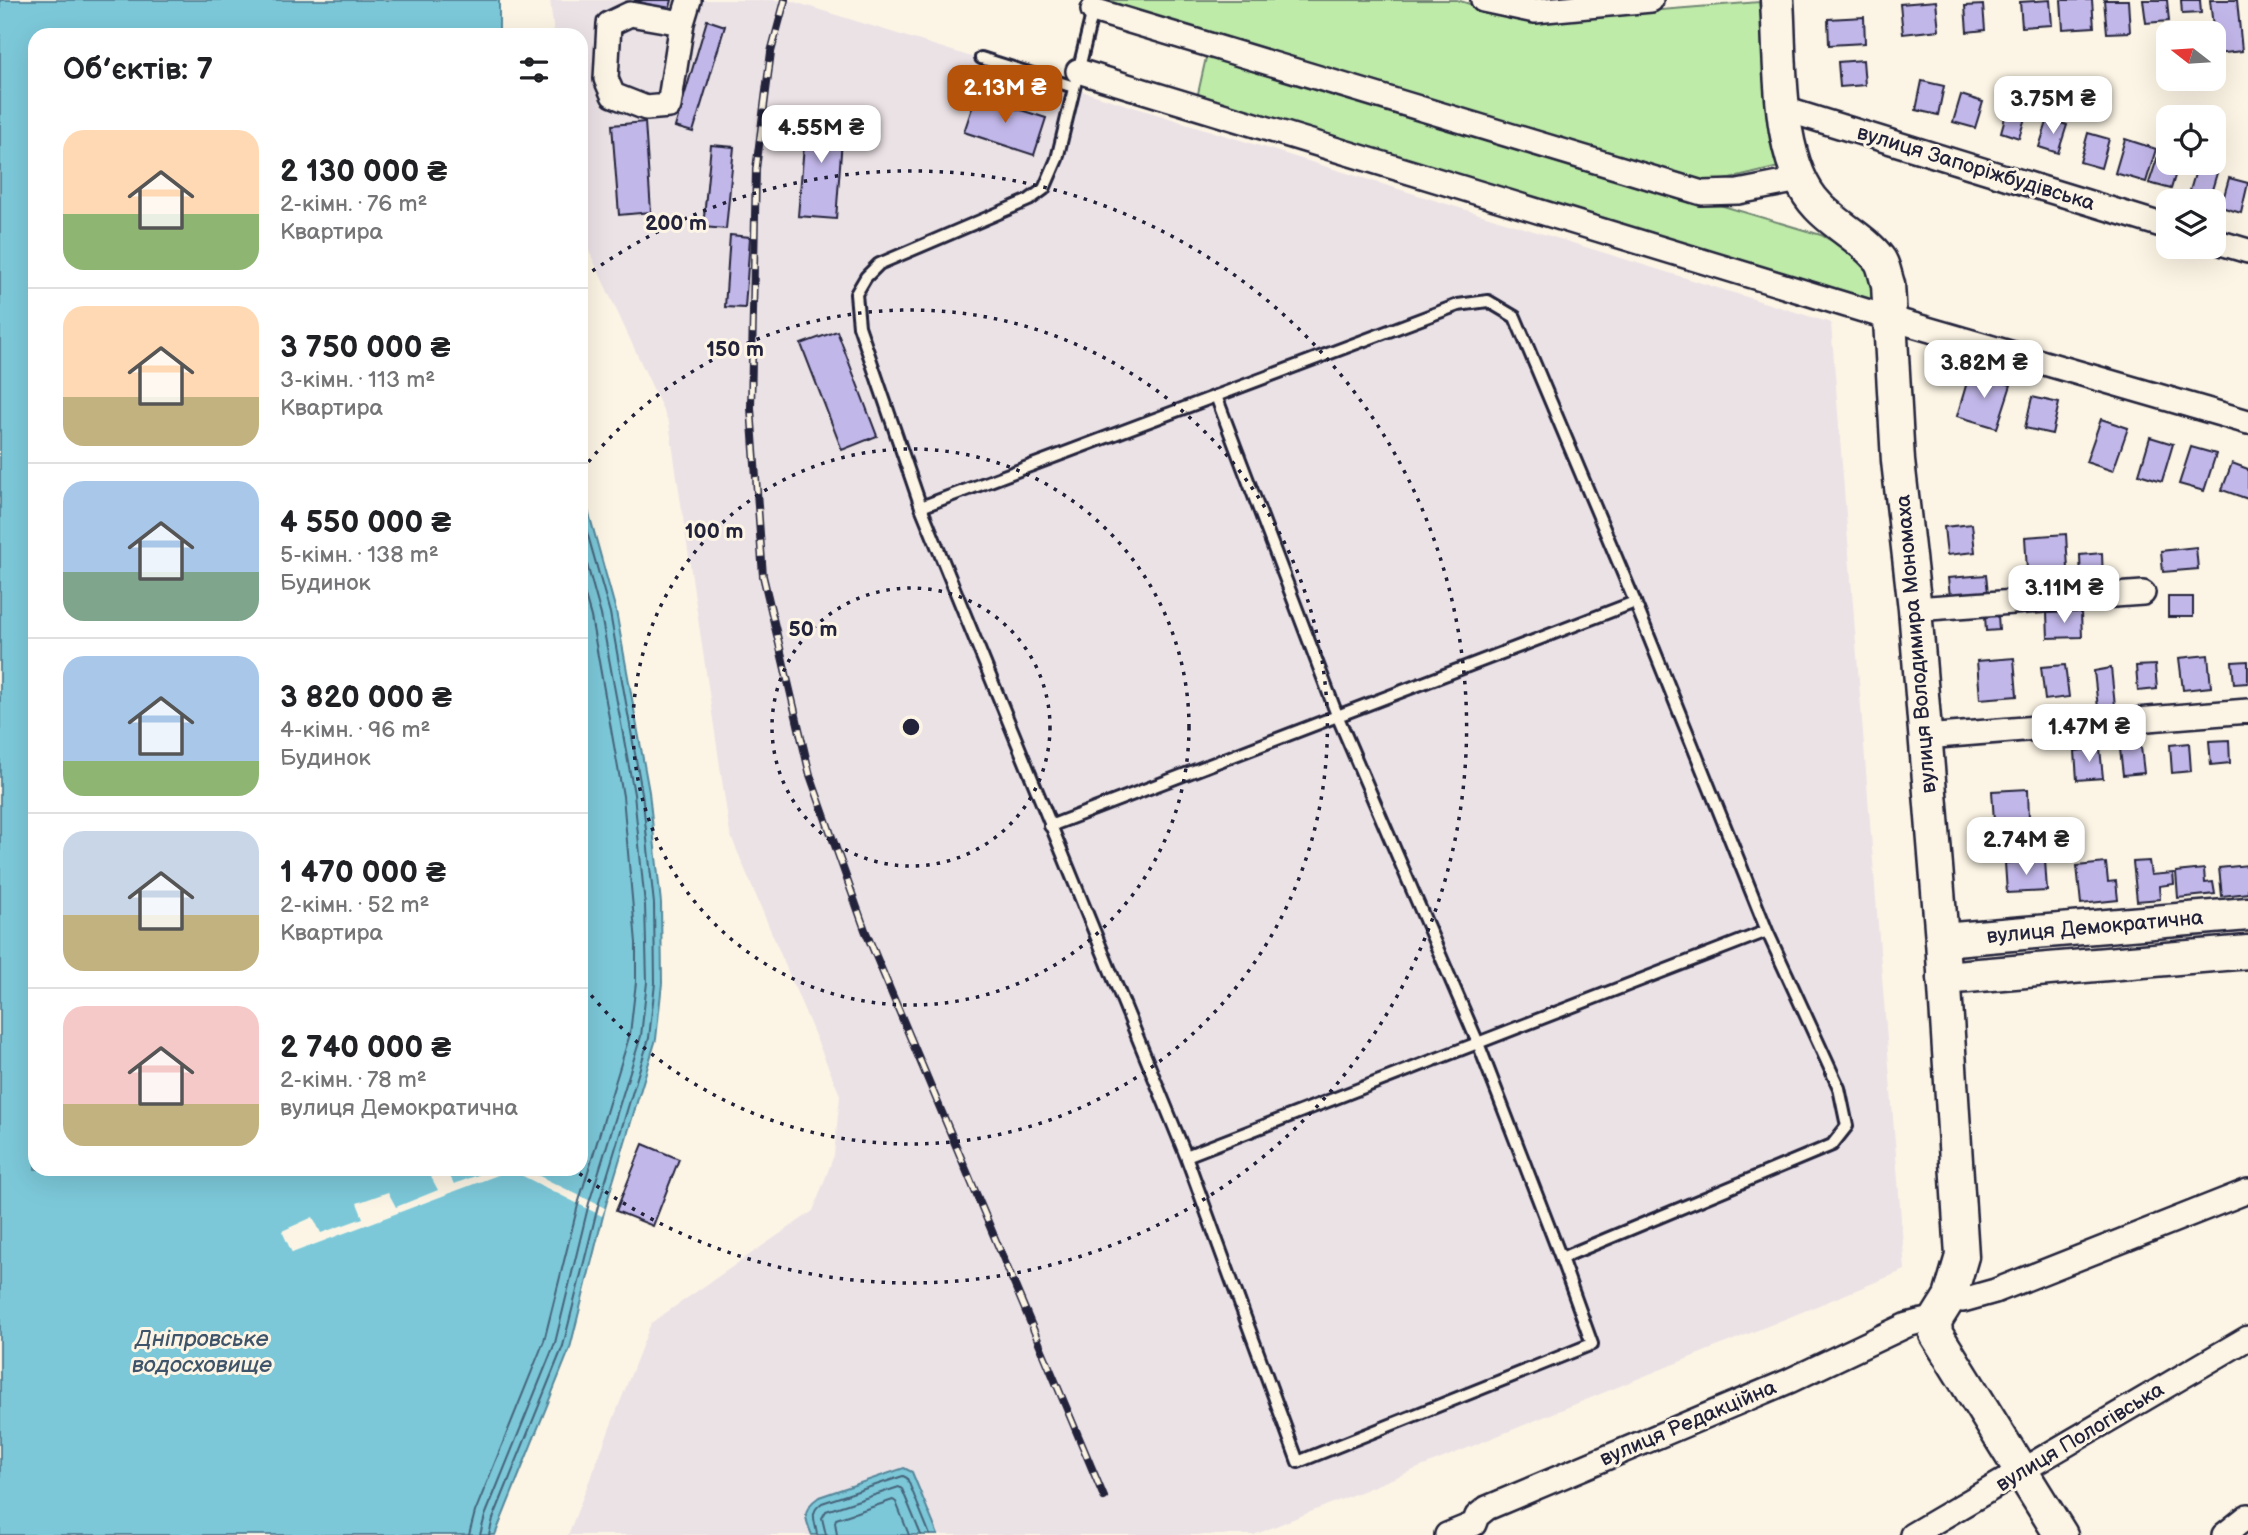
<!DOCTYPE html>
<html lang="uk">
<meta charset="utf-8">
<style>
:root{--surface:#fff;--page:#f6f6f6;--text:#202124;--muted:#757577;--line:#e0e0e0;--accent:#b45309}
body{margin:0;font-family:"Balsamiq Sans",sans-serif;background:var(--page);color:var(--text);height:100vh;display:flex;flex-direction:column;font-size:26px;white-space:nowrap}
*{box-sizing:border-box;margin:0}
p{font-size:23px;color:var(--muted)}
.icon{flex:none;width:38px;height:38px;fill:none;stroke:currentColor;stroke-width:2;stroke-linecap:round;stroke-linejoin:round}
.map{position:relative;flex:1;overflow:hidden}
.drawer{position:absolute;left:28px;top:28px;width:560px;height:1148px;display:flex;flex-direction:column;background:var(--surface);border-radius:21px;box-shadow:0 7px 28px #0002}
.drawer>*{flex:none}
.needle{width:46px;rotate:287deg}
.tools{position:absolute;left:2156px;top:21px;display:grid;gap:14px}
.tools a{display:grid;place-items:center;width:70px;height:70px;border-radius:14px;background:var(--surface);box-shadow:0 7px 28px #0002;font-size:35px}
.price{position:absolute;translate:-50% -60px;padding:0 16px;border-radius:14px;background:#fff;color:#222;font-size:23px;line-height:46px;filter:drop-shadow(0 2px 4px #0008)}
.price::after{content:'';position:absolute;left:50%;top:42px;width:21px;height:16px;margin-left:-10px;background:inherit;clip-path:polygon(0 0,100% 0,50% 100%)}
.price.active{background:var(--accent);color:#fff}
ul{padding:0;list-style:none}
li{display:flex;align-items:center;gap:21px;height:175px;padding:0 35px}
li+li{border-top:2px solid var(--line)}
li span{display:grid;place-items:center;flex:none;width:196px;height:140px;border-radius:21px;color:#555}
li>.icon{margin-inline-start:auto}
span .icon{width:84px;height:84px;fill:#fffc;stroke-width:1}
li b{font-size:30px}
h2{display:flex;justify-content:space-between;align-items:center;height:84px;padding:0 35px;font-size:30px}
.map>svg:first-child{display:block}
.built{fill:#ebe2e6}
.green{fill:#beeba8;stroke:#708672;stroke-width:2}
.water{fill:#7bc8d9;stroke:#57869a;stroke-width:2}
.pier{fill:#fcf5e5}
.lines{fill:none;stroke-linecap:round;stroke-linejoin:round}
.shore{stroke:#46647a;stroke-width:2}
.building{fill:#c2b7e9;stroke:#22223b;stroke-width:2}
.lane-casing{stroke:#22223b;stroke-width:16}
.street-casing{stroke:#22223b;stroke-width:28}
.secondary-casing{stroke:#22223b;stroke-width:37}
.lane{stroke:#fcf5e5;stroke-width:10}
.street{stroke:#fcf5e5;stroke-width:23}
.secondary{stroke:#fcf5e5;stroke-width:32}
.rail-casing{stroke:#22223b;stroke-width:8}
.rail{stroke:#fcf5e5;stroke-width:5;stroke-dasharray:16;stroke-linecap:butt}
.ring{fill:none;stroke:#22223b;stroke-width:3.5;stroke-dasharray:3.5 7}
.labels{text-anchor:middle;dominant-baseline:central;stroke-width:6;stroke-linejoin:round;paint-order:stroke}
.street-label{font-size:21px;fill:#22223b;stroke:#fcf5e5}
.water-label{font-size:23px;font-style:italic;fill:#3d546a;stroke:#fcf5e5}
.centre{fill:#22223b;stroke:#fcf5e5;stroke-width:3.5}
.ring-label{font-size:21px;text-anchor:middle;font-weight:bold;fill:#22223b;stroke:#fcf5e5;stroke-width:6;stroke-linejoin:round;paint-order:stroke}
</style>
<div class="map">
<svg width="2248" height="1535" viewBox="0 0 2248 1535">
<rect width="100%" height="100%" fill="#fcf5e5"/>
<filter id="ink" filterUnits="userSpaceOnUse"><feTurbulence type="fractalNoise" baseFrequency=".0143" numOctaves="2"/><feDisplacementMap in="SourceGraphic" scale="14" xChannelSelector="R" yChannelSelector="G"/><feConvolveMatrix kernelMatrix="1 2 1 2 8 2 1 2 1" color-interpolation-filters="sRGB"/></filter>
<g filter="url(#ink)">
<polygon class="built" points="550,0 788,0 1831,323 1905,1270 1254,1535 568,1535 651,1323 813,1211 834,1155 840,1095 730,834 669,423 581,234 581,35 554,35"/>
<g class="green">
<polygon points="1103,0 1457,0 1525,21 1759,2 1779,167 1709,184 1102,2"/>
<polygon points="1207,53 1821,235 1873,264 1881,308 1197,98"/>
</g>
<g class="water">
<polygon points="0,0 499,0 499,35 35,35 35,1169 581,1169 581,485 616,611 649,792 661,903 662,983 656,1039 605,1208 570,1348 495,1535 0,1535"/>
<path d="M904 1468 912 1472 938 1535H812C804 1517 802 1509 819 1497Z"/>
</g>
<polygon class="pier" points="446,1169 454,1184 494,1169 525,1169 605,1208 602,1216 511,1170 292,1253 282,1231 313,1217 321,1233 363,1218 357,1203 388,1192 396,1207 438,1190 431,1177"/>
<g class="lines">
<g class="shore">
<polyline points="469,1535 475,1512 544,1341 579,1201 630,1034 636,982 636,943 623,796 591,617 581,582"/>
<polyline points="480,1535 485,1516 555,1343 589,1203 641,1036 647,982 645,905 634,794 601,615 581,543"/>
<polyline points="489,1535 493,1519 563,1346 598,1206 649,1038 655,983 654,904 642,793 610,613 581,511"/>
<path d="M817 1535C816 1521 808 1513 822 1503L903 1476 907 1478 930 1535"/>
<polyline points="826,1535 822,1518 826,1511 899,1487 902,1489 921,1535"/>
<polyline points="837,1535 835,1522 836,1519 893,1500 896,1502 909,1535"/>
</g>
</g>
<g class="building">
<polygon points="634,0 672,0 669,11"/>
<polygon points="2050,0 2052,25 2022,27 2020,2"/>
<polygon points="2061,0 2092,0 2094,27 2063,29"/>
<polygon points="2104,0 2128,0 2130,32 2107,33"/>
<polygon points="2143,0 2167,0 2169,21 2146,23"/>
<polygon points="2181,0 2200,0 2201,13 2182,14"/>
<polygon points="2210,0 2237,0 2242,51 2216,54"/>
<polygon points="1936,1 1939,30 1903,34 1900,4"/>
<polygon points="1983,5 1985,30 1967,32 1965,6"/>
<polygon points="1864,17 1865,43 1829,45 1828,19"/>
<polygon points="707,20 725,26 693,132 675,127"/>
<polygon points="1863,60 1865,85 1840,87 1838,62"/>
<polygon points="1922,81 1944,86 1938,115 1916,110"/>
<polygon points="1961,95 1983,102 1975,128 1953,122"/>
<polygon points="976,96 1046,118 1034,155 964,132"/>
<polygon points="2009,103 2028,108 2019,138 2001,132"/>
<polygon points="807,110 844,113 836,219 798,216"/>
<polygon points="2048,119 2067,125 2058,153 2039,147"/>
<polygon points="645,122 651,212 619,215 612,125"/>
<polygon points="2088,133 2109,139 2101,168 2080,162"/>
<polygon points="2125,139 2156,149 2146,182 2115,173"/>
<polygon points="711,145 734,147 726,229 703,227"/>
<polygon points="2159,153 2168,156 2168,163 2179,163 2171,189 2149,183"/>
<polygon points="2197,167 2217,173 2209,200 2189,194"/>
<polygon points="2229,178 2248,183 2241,213 2221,207"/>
<polygon points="730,235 750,237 745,308 725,307"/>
<polygon points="837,331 877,436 842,450 801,344"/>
<polygon points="1970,372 2011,385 1997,428 1957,416"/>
<polygon points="2032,397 2059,403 2052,434 2025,428"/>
<polygon points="2101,419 2128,428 2113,471 2086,462"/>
<polygon points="2150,437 2173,444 2162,481 2139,474"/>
<polygon points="2191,447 2216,454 2204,491 2179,484"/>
<polygon points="2232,463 2248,469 2248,499 2222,490"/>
<polygon points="1972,524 1975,552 1947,555 1944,527"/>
<polygon points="2066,534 2068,569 2027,571 2025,537"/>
<polygon points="2196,547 2198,569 2163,572 2161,551"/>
<polygon points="2102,553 2103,581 2081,583 2080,555"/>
<polygon points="1986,575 1988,593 1950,596 1948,578"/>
<rect x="2168" y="597" width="25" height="20"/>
<polygon points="2081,612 2082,637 2048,638 2047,613"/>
<polygon points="1998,615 1999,630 1986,631 1985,616"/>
<polygon points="2208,655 2211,687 2183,690 2179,658"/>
<polygon points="2014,658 2017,696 1980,699 1977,661"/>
<polygon points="2248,661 2248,683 2234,684 2232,662"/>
<polygon points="2065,665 2069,697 2045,700 2041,667"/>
<polygon points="2155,665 2157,689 2138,691 2136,666"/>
<polygon points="2111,668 2115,706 2098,708 2094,671"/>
<polygon points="2229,740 2230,763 2211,765 2209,741"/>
<polygon points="2189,743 2191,771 2172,773 2170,745"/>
<polygon points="2141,747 2144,773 2123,775 2120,749"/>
<polygon points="2100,748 2103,778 2077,780 2075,751"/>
<polygon points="2028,789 2029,819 1994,821 1992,791"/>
<polygon points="2014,825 2015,837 1976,840 1975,828"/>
<polygon points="2046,840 2047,849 2018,852 2018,856 1992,859 1992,855 1978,856 1977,846"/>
<polygon points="2045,860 2047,891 2007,893 2005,863"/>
<polygon points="2149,861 2151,875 2173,873 2174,884 2159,886 2160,899 2137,901 2133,862"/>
<polygon points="2106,863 2108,882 2116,881 2118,900 2081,904 2077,866"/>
<polygon points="2248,865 2248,893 2222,896 2219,868"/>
<polygon points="2204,869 2205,883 2213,882 2215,894 2178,898 2176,872"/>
<polygon points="643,1144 679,1159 653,1226 616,1211"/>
</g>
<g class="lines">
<g class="lane-casing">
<g id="lane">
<polyline points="981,58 1074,87"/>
<polyline points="1216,396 1337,715 1478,1043 1561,1258"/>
<polyline points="921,507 859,326 856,294 866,277 879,264 1029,200 1044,189 1057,159 1093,10"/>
<polyline points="1050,826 1635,602"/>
<polyline points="1186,1156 1767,931 1635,602 1515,317 1488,301 1458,305 921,507 1186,1156 1298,1462 1592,1344 1561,1258 1832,1145 1847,1126 1839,1088 1767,931"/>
</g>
</g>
<g class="street-casing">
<g id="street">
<polyline points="1483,0 1535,11 1651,0"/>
<polyline points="1093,10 1702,193 1738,192 1799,180"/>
<polyline points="682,23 630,14 609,24 606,79 613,95 646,108 669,106 682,23 689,0"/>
<polyline points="1078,71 1889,318 2248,422"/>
<polyline points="1784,109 2168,227"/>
<polyline points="2214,241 2248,251"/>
<polyline points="1915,609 2143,593"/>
<polyline points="1925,737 2248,711"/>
<polyline points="1950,1297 1963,1300 1995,1291 2248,1191"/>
<polyline points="1447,1535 1474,1524 1477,1516 1487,1508 1789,1381 1907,1325 1922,1321 1935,1321"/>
<polyline points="1912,1535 2248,1338"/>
<polyline points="2224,1535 2248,1516"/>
</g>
</g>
<g class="secondary-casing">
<g id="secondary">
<path d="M1777 0C1781 59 1775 162 1818 206 1835 225 1864 239 1879 259 1884 265 1885 276 1888 284L1898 461 1915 609 1942 940 1962 1256 1950 1297 1935 1321 1936 1334 2061 1535"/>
<polyline points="1942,940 2248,914"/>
<polyline points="1944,978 2248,952"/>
</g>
</g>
<use href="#lane" class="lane"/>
<use href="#street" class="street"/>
<use href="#secondary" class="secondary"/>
<g class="rail-casing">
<polyline id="rail" points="785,0 771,52 756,169 751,408 763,576 810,775 865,930 1104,1497"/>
</g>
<use href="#rail" class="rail"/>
</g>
</g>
<g class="ring">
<circle cx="911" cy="727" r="139"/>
<circle cx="911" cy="727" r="278"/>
<path d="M582 470A417 417 0 1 1 582 984"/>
<path d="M584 277A556 556 0 1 1 576 1171"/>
</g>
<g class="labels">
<g class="street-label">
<text transform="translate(1976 168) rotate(17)">вулиця Запоріжбудівська</text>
<text transform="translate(1916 644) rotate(-95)">вулиця Володимира Мономаха</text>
<text transform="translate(2095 927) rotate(-5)">вулиця Демократична</text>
<text transform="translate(1688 1423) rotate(-23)">вулиця Редакційна</text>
<text transform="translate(2080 1437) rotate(-31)">вулиця Пологівська</text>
</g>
<g class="water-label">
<text x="202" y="1339">Дніпровське<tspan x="202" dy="26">водосховище</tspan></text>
</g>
</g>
<circle cx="911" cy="727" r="10" class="centre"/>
<g class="ring-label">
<text x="676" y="230">200 m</text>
<text x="735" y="356">150 m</text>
<text x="714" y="538">100 m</text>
<text x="813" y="636">50 m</text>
</g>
</svg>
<div class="tools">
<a><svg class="needle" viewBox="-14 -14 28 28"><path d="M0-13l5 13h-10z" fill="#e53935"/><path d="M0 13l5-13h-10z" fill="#757577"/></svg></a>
<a><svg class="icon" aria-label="locate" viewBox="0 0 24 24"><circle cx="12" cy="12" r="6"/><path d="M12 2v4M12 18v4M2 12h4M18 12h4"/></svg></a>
<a><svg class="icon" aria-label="layers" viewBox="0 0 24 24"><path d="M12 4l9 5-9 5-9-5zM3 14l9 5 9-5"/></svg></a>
</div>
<b class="price active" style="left:1005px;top:125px">2.13M ₴</b>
<b class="price" style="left:2053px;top:136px">3.75M ₴</b>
<b class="price" style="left:821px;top:165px">4.55M ₴</b>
<b class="price" style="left:1984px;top:400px">3.82M ₴</b>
<b class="price" style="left:2064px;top:625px">3.11M ₴</b>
<b class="price" style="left:2089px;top:764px">1.47M ₴</b>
<b class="price" style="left:2026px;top:877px">2.74M ₴</b>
<section class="drawer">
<h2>Об’єктів: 7<svg class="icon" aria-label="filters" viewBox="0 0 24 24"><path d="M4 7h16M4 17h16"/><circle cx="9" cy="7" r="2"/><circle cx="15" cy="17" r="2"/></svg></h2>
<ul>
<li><span style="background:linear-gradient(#ffd9b3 60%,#8fb573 0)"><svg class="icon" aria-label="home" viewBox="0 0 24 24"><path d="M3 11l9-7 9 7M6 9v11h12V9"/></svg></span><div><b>2 130 000 ₴</b><p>2-кімн. · 76 m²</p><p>Квартира</p></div></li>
<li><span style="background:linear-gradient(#ffd9b3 65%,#c2b280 0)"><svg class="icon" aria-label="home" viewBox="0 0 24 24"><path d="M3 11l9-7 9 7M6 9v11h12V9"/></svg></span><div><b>3 750 000 ₴</b><p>3-кімн. · 113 m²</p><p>Квартира</p></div></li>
<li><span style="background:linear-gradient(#a9c7e8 65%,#7fa58c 0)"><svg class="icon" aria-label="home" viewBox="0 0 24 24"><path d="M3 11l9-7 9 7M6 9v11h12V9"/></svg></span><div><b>4 550 000 ₴</b><p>5-кімн. · 138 m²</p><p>Будинок</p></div></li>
<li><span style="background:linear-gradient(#a9c7e8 75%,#8fb573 0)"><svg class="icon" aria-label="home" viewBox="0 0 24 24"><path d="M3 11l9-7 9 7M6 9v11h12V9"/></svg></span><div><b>3 820 000 ₴</b><p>4-кімн. · 96 m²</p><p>Будинок</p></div></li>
<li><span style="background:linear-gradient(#c9d6e8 60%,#c2b280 0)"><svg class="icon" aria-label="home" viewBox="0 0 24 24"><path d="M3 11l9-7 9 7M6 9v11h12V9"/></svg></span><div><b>1 470 000 ₴</b><p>2-кімн. · 52 m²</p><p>Квартира</p></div></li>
<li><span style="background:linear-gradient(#f6c9c9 70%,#c2b280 0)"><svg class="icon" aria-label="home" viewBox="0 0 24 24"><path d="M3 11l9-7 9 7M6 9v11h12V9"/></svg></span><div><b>2 740 000 ₴</b><p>2-кімн. · 78 m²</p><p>вулиця Демократична</p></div></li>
</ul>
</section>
</div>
